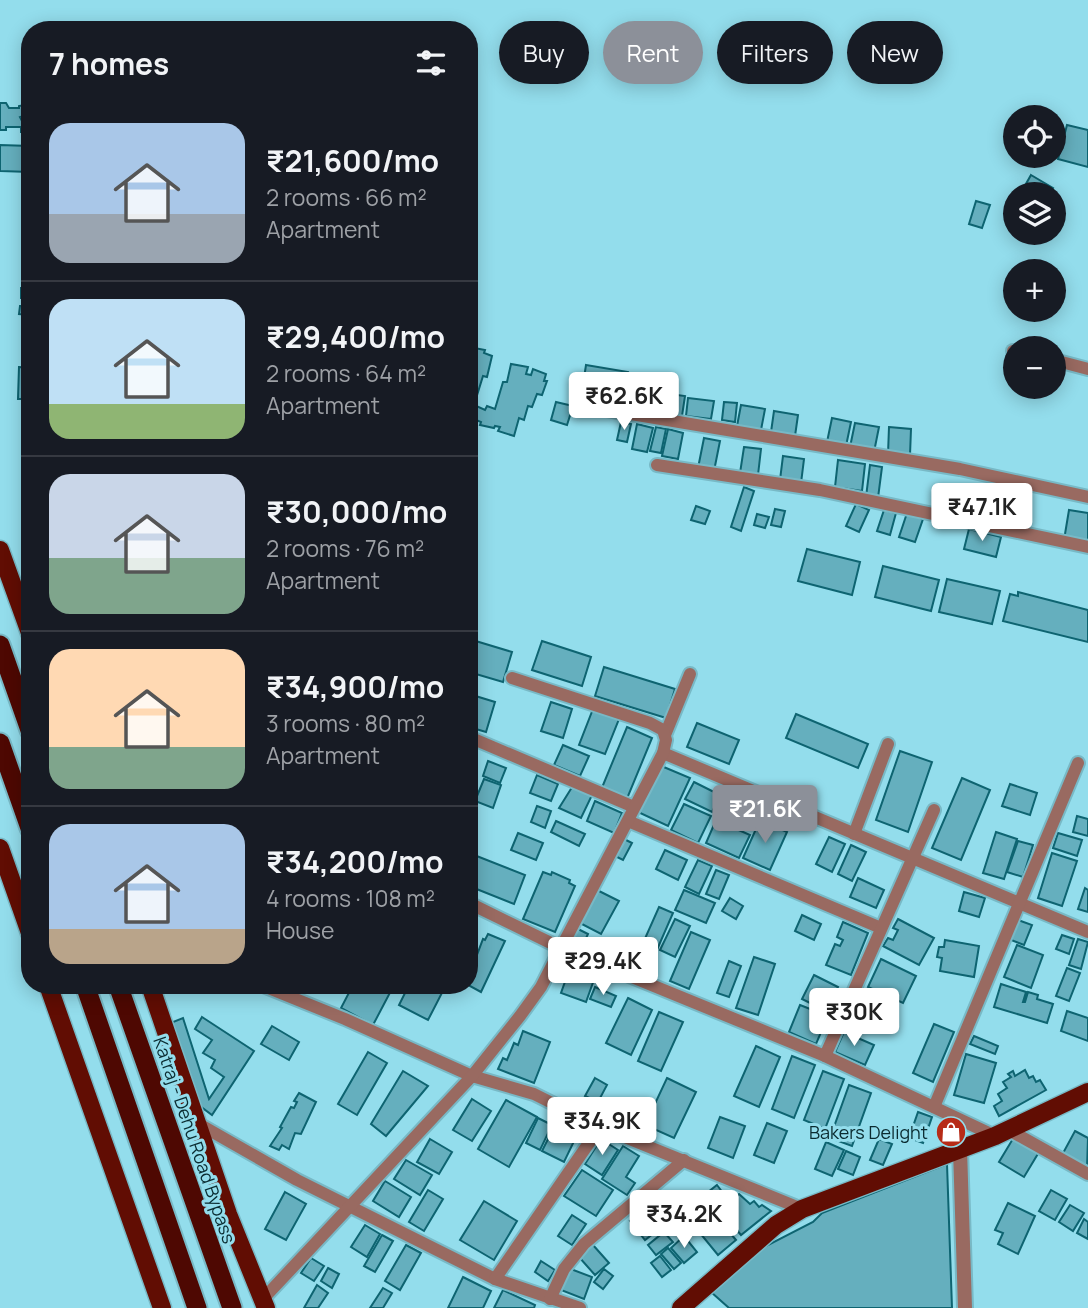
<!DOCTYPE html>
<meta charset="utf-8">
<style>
:root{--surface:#171b24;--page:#20242c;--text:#f1f3f6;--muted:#9ea1a6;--line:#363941;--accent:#8c9099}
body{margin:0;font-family:Manrope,sans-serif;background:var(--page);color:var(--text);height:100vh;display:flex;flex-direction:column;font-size:26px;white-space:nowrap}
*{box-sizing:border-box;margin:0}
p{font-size:23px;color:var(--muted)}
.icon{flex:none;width:38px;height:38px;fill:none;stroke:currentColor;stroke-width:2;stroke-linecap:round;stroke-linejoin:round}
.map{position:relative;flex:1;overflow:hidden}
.panel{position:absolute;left:21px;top:21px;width:457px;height:973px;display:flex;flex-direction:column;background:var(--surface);border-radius:28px;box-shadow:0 4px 18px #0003}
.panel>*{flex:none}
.hud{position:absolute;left:499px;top:21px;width:483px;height:63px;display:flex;gap:14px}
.fabs{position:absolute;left:1003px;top:105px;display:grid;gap:14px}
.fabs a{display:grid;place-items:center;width:63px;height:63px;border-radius:50%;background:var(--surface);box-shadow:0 4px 18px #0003;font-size:35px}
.price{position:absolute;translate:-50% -60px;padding:0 16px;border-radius:7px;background:#fff;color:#222;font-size:23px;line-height:46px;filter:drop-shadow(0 2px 4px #0008)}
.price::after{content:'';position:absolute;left:50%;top:42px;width:21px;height:16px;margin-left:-10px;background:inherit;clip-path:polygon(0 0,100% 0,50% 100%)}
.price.selected{background:var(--accent);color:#fff}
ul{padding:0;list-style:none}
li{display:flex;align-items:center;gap:21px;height:175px;padding:0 28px}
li+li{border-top:2px solid var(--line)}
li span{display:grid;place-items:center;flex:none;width:196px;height:140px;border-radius:21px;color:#555}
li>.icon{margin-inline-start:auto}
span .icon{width:84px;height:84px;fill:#fffc;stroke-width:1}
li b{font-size:30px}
h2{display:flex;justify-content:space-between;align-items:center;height:84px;padding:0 28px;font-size:30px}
.tag{padding:0 24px;border-radius:32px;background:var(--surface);box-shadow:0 4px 18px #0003;font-size:24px;line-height:63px}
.tag.selected{background:var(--accent);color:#fff}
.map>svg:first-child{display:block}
.building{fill:#65afbe;stroke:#0e6471;stroke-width:2}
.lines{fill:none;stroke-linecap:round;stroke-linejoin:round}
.minor-casing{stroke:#78b9c6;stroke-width:16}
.tertiary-casing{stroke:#78b9c6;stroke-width:18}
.primary-casing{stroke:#78b9c6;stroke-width:21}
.trunk-casing{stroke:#78b9c6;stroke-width:23}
.minor{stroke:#996a61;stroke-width:12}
.tertiary{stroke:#996a61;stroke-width:14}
.primary{stroke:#610d03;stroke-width:18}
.trunk{stroke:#4e0802;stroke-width:19}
.labels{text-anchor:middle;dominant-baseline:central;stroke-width:6;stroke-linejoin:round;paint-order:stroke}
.poi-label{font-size:18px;fill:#0a2b30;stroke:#93ddec;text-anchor:end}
.street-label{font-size:18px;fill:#0a2b30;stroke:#93ddec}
</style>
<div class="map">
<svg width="1088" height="1308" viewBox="0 0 1088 1308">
<rect width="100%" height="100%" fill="#93ddec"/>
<g class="building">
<polygon points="0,103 6,103 9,108 19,108 19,106 30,104 30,114 20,117 22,121 30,121 30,132 21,132 21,127 6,127 6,130 0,130"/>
<polygon points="1067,125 1088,130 1088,167 1058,159"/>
<polygon points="0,145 30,146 30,172 0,171"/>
<polygon points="1031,175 1053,188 1049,194 1027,194 1022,191"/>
<polygon points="976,201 990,205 982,228 969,224"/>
<polygon points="21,288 30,289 30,315 19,314 20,306 26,306 27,298 21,298"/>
<polygon points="469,347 485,350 484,353 492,356 487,377 483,376 474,405 485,410 487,406 495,409 503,382 507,382 511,364 528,367 526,374 531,375 533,369 546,374 544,381 547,381 542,395 537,394 532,407 528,406 524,420 519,418 514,436 498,431 500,427 495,426 494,428 480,425 481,422 469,417"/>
<polygon points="586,365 628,372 622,411 580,404"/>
<polygon points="19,367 30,368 30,399 18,399"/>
<polygon points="639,390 660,394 656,413 635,409"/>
<polygon points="662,393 685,396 682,416 659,413"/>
<polygon points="688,398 714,401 711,419 686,416"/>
<polygon points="556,402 573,406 567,425 551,420"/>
<polygon points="724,402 737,403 735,422 722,420"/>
<polygon points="741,405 765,409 761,430 737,426"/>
<polygon points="774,411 798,415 795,436 771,432"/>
<polygon points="832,418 851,422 846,446 827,442"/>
<polygon points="621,422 631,424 627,442 617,440"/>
<polygon points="855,423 879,427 874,452 850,447"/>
<polygon points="637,424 653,428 647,452 632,449"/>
<polygon points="656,427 666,429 661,453 650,451"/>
<polygon points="889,427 911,429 910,455 888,454"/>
<polygon points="668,429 683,433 678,459 662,456"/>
<polygon points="704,438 720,441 714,471 698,468"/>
<polygon points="744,447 761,449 758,475 740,473"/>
<polygon points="783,456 804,459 801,483 780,480"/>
<polygon points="838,460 865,464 862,491 835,487"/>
<polygon points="870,465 882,467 878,498 866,497"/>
<polygon points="744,487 754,491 741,531 731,527"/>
<polygon points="856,504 869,510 859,532 846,526"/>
<polygon points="696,506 710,511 705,524 691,520"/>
<polygon points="775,509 785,511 781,527 771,525"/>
<polygon points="884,510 896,513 890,535 877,531"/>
<polygon points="1069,510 1088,513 1088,544 1064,540"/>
<polygon points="907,513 923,519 915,542 899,537"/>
<polygon points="757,514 769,517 765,528 754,525"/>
<polygon points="969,529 1001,537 996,557 964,549"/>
<polygon points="807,549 860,562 852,595 798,581"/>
<polygon points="883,566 939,580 931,611 875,597"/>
<polygon points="947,579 1000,591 992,624 939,612"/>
<polygon points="1018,592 1088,610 1088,642 1003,621 1010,594 1018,596"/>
<polygon points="469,639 512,652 503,682 469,672"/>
<polygon points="542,641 591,657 582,686 532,670"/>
<polygon points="604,667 675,689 666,718 595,696"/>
<polygon points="469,694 495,702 486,732 469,727"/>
<polygon points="551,702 572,709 563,738 541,731"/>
<polygon points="593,709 619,719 605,754 579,745"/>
<polygon points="796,714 868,744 858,768 786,738"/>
<polygon points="697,723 739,740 729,764 687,747"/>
<polygon points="627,727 652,738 626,801 601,790"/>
<polygon points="563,745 589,756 580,776 554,765"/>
<polygon points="900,751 932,762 908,832 876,820"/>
<polygon points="488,761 506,768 500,783 483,776"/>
<polygon points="659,765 690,778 668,826 638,812"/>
<polygon points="537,775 558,784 551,801 530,793"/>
<polygon points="962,778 990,790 961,860 932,848"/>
<polygon points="484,779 501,785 493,808 475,801"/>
<polygon points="694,782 720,795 712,812 685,799"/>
<polygon points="574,784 593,793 581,818 559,808"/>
<polygon points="1010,784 1037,793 1030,815 1002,806"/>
<polygon points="728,788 762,803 752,825 718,810"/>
<polygon points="595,801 622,813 614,833 587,821"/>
<polygon points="684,804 711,816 698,843 671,830"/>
<polygon points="537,806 551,811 545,828 531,822"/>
<polygon points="1077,816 1088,819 1088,836 1073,832"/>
<polygon points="716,820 750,835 739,858 706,843"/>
<polygon points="760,820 787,832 770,870 743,858"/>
<polygon points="556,821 585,834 579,846 551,832"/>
<polygon points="996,832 1017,839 1004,879 983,873"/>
<polygon points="518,833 543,843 536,860 511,850"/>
<polygon points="1058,833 1082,840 1077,856 1053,848"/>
<polygon points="829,837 845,844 832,872 816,864"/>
<polygon points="622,838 632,843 623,860 613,855"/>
<polygon points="1018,841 1033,845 1023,877 1007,872"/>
<polygon points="851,845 866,852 852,881 838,874"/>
<polygon points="665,850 687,860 678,880 656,869"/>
<polygon points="469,853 525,875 514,904 469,886"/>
<polygon points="1052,853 1077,861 1062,906 1038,898"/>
<polygon points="698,860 712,866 699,894 685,887"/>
<polygon points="716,870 729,875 719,899 706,894"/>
<polygon points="543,872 551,875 552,872 570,880 569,883 575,886 555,932 523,919"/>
<polygon points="858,878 884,890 876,908 850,897"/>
<polygon points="1085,888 1088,890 1088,912 1078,909"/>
<polygon points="595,889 619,901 601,934 578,922"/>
<polygon points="684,890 715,903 706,923 675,910"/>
<polygon points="964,892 985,898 979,917 959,911"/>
<polygon points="730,898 743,906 736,919 722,911"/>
<polygon points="659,907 673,913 653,959 639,952"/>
<polygon points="802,915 821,924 814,940 795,931"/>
<polygon points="675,919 690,926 675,957 660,950"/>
<polygon points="898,919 934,938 919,965 883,946 888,938 893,940 898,930 893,928"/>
<polygon points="1018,920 1032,925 1024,945 1011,940"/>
<polygon points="843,922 868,933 851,975 826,965 835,944 840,946 843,940 837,937"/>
<polygon points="574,927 588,934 580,951 565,944"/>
<polygon points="691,932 710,940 689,989 670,981"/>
<polygon points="488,934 505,941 481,992 468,985 469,970 472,968 483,939 485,940"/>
<polygon points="1062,935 1074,939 1069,954 1056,949"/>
<polygon points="1078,939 1088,942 1081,969 1069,965"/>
<polygon points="945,940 979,946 974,977 940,971 942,958 937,957 939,947 944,947"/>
<polygon points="1017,945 1043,955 1031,988 1004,977"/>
<polygon points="754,957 775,964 758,1015 736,1008"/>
<polygon points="881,959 916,976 903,1003 868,987"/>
<polygon points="729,961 741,966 729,997 717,993"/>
<polygon points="571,965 596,974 586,1002 561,993"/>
<polygon points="1067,968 1080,973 1069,1001 1056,996"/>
<polygon points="814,975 838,987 826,1011 802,999"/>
<polygon points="1001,984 1026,992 1023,1002 1025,1002 1028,992 1038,995 1037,999 1053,1004 1047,1023 994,1007"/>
<polygon points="353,985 394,985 373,1025 341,1008"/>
<polygon points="409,985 446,985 428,1020 399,1005"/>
<polygon points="595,987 616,996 611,1007 590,999"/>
<polygon points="628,998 652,1010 631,1055 606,1043"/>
<polygon points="800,1005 828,1016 816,1044 789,1032"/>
<polygon points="1067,1011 1088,1018 1088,1041 1061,1031"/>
<polygon points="659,1012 683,1022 661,1071 638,1061"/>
<polygon points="202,1017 254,1051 212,1115 200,1106 168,1024 183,1018 209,1099 224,1077 211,1068 215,1060 203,1053 212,1040 195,1029"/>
<polygon points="934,1024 954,1032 933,1082 913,1073"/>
<polygon points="272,1026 299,1042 289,1060 261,1044"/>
<polygon points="523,1031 550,1042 534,1083 498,1069 503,1058 507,1060 514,1043 518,1045"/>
<polygon points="844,1032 874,1045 865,1065 835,1052"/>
<polygon points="974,1036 998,1046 995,1054 970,1044"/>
<polygon points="756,1046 780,1057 759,1107 734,1096"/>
<polygon points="368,1052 387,1063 357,1115 338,1104"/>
<polygon points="966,1054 996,1063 984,1103 954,1095"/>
<polygon points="792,1056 815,1065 794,1118 772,1109"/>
<polygon points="1025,1070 1029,1078 1033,1076 1036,1082 1040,1080 1046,1090 999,1116 994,1106 1002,1101 998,1094 1007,1088 1003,1082 1011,1077 1008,1074 1013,1071 1015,1076"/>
<polygon points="403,1071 428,1086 386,1136 371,1124"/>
<polygon points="823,1071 844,1079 825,1129 804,1120"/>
<polygon points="595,1078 607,1085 598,1102 585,1096"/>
<polygon points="667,1078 696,1092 674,1138 645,1125"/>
<polygon points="849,1085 871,1093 852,1146 830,1138"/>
<polygon points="299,1093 316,1102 301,1134 295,1133 289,1149 282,1145 279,1150 270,1146 282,1128 280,1127 291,1107 294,1108 297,1102 294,1101"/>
<polygon points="472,1099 491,1111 472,1141 453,1130"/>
<polygon points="506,1100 537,1117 509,1167 478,1149"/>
<polygon points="918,1112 932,1117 923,1143 909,1138"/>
<polygon points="720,1117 745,1126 733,1158 708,1148"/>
<polygon points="538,1118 552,1125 540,1150 526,1143"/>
<polygon points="767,1123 787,1131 774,1163 754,1155"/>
<polygon points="555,1125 577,1135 564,1162 542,1151"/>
<polygon points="1075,1131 1088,1138 1087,1168 1062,1155"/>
<polygon points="1014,1137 1039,1152 1024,1177 999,1162"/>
<polygon points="430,1139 452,1152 439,1174 417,1162"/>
<polygon points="601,1139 618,1150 602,1175 585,1164"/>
<polygon points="879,1139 892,1144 883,1165 870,1160"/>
<polygon points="826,1142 844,1150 832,1176 815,1169"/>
<polygon points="623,1146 639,1156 626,1177 635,1183 627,1195 602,1179"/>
<polygon points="846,1151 860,1157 853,1175 838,1169"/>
<polygon points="406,1160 432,1175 420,1195 394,1179"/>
<polygon points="947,1164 952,1308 729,1308 711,1292 764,1247 813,1222 822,1213"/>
<polygon points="582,1170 613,1190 596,1216 564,1196"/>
<polygon points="385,1181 411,1197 399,1217 373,1201"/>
<polygon points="717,1185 726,1197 698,1220 688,1208"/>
<polygon points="428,1190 443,1199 424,1231 409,1222"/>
<polygon points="1051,1190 1067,1199 1055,1220 1039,1211"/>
<polygon points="285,1192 306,1204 286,1240 265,1229"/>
<polygon points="739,1194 750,1204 754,1201 759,1207 762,1205 771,1211 741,1235 720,1210"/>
<polygon points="484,1201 517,1221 494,1260 460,1240"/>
<polygon points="1008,1203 1035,1216 1018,1254 998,1244 1003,1233 995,1230"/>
<polygon points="1070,1205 1084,1213 1073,1231 1059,1222"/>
<polygon points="648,1207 663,1226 645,1240 630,1221"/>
<polygon points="713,1213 736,1240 718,1255 695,1227"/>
<polygon points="572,1215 586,1224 572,1245 558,1236"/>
<polygon points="1084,1219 1088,1222 1088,1239 1077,1233"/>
<polygon points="365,1225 380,1234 367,1257 351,1247"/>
<polygon points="664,1232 673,1242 656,1255 648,1245"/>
<polygon points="382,1235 393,1241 375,1272 364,1266"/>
<polygon points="684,1236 697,1252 684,1263 671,1248"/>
<polygon points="406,1245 421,1253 400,1290 385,1281"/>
<polygon points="593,1245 609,1263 595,1275 579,1257"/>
<polygon points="668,1248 681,1263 674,1269 661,1254"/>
<polygon points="660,1256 671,1270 662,1277 651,1263"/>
<polygon points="311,1258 324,1266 314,1281 301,1273"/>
<polygon points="541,1261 555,1270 548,1281 535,1272"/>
<polygon points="328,1268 339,1274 332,1288 321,1281"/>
<polygon points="568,1268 592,1277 584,1299 561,1290"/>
<polygon points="604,1269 613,1276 603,1289 594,1282"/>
<polygon points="463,1277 491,1291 483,1308 448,1308"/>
<polygon points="317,1285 328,1293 318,1308 304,1308"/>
<polygon points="383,1288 392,1293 383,1308 370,1308"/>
<polygon points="503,1290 535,1305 534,1308 494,1308"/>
</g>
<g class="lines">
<g class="minor-casing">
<g id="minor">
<polyline points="1013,351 1015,351"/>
<polyline points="1054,360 1088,369"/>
<polyline points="577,405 960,469 1088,497"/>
<polyline points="657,465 820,490 1088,547"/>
<polyline points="665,735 690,674"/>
<polyline points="469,737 634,807"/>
<polyline points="663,753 1088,932"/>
<polyline points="628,821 881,928"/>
<polyline points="854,834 888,744"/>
<polyline points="469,903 561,948 825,1056 995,1136"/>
<polyline points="261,985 345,1019 472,1076 534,1094 600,1127 802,1209"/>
<polyline points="825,1056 934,810"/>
<polyline points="934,1107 1078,763"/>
<polyline points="197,1123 297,1180 495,1279 580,1308"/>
<polyline points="1009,1130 1088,1174"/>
<polyline points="495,1279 600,1127"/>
<polyline points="263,1299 472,1076 520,1016 541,987 561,948 663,753 666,740 663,730 650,723 512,678"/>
<polyline points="550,1299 564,1269 584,1244 684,1160"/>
</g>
</g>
<g class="tertiary-casing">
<polyline id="tertiary" points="960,1149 965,1308"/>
</g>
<g class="primary-casing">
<g id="primary">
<polyline points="0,550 30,633"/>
<polyline points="0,848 30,933"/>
<polyline points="48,985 162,1308"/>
<polyline points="150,985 228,1214 266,1308"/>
<polyline points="681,1308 776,1225 802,1209 995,1136 1088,1092"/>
</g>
</g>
<g class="trunk-casing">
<g id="trunk">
<polyline points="0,645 30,730"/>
<polyline points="0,743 30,828"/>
<polyline points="85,985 197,1308"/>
<polyline points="118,985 232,1308"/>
</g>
</g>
<use href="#minor" class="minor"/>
<use href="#tertiary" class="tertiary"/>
<use href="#primary" class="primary"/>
<use href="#trunk" class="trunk"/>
</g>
<defs>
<g id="shop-disc" transform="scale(1.575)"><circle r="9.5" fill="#b72b17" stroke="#93ddec"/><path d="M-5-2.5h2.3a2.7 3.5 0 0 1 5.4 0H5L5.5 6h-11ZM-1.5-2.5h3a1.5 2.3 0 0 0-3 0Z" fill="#fff"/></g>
</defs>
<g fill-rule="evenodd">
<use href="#shop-disc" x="951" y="1132"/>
</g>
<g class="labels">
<g class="poi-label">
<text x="928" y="1132">Bakers Delight</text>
</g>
<g class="street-label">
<text transform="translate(195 1140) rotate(71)">Katraj - Dehu Road Bypass</text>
</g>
</g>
</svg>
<div class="fabs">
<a><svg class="icon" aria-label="locate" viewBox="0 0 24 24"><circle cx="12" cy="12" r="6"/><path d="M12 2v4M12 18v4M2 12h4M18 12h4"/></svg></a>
<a><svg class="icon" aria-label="layers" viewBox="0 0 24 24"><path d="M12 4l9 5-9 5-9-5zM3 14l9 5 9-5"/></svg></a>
<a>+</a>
<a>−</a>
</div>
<b class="price" style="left:624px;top:432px">₹62.6K</b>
<b class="price" style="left:982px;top:543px">₹47.1K</b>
<b class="price selected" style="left:765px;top:845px">₹21.6K</b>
<b class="price" style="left:603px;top:997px">₹29.4K</b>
<b class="price" style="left:854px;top:1048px">₹30K</b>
<b class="price" style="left:602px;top:1157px">₹34.9K</b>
<b class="price" style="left:684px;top:1250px">₹34.2K</b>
<div class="hud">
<a class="tag">Buy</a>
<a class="tag selected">Rent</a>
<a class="tag">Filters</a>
<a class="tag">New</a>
</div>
<section class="panel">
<h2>7 homes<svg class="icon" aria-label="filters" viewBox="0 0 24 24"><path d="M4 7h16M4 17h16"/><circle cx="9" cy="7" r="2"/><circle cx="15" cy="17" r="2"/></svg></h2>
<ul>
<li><span style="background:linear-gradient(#a9c7e8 65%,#9aa5b1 0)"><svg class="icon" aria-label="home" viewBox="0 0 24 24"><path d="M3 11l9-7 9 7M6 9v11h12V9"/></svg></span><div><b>₹21,600/mo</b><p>2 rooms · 66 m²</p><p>Apartment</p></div></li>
<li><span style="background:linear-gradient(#bfe0f5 75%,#8fb573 0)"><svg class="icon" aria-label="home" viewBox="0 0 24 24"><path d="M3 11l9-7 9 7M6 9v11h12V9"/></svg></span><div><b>₹29,400/mo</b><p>2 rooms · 64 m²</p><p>Apartment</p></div></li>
<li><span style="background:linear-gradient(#c9d6e8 60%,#7fa58c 0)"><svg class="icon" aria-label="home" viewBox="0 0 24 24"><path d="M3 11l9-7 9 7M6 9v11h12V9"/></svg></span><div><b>₹30,000/mo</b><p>2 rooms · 76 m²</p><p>Apartment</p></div></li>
<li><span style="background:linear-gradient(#ffd9b3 70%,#7fa58c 0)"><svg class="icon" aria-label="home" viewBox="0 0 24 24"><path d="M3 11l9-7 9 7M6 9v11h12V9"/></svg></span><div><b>₹34,900/mo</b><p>3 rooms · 80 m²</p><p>Apartment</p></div></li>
<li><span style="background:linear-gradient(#a9c7e8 75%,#b9a48a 0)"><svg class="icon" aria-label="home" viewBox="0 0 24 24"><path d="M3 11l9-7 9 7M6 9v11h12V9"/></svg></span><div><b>₹34,200/mo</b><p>4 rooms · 108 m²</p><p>House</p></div></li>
</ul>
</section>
</div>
